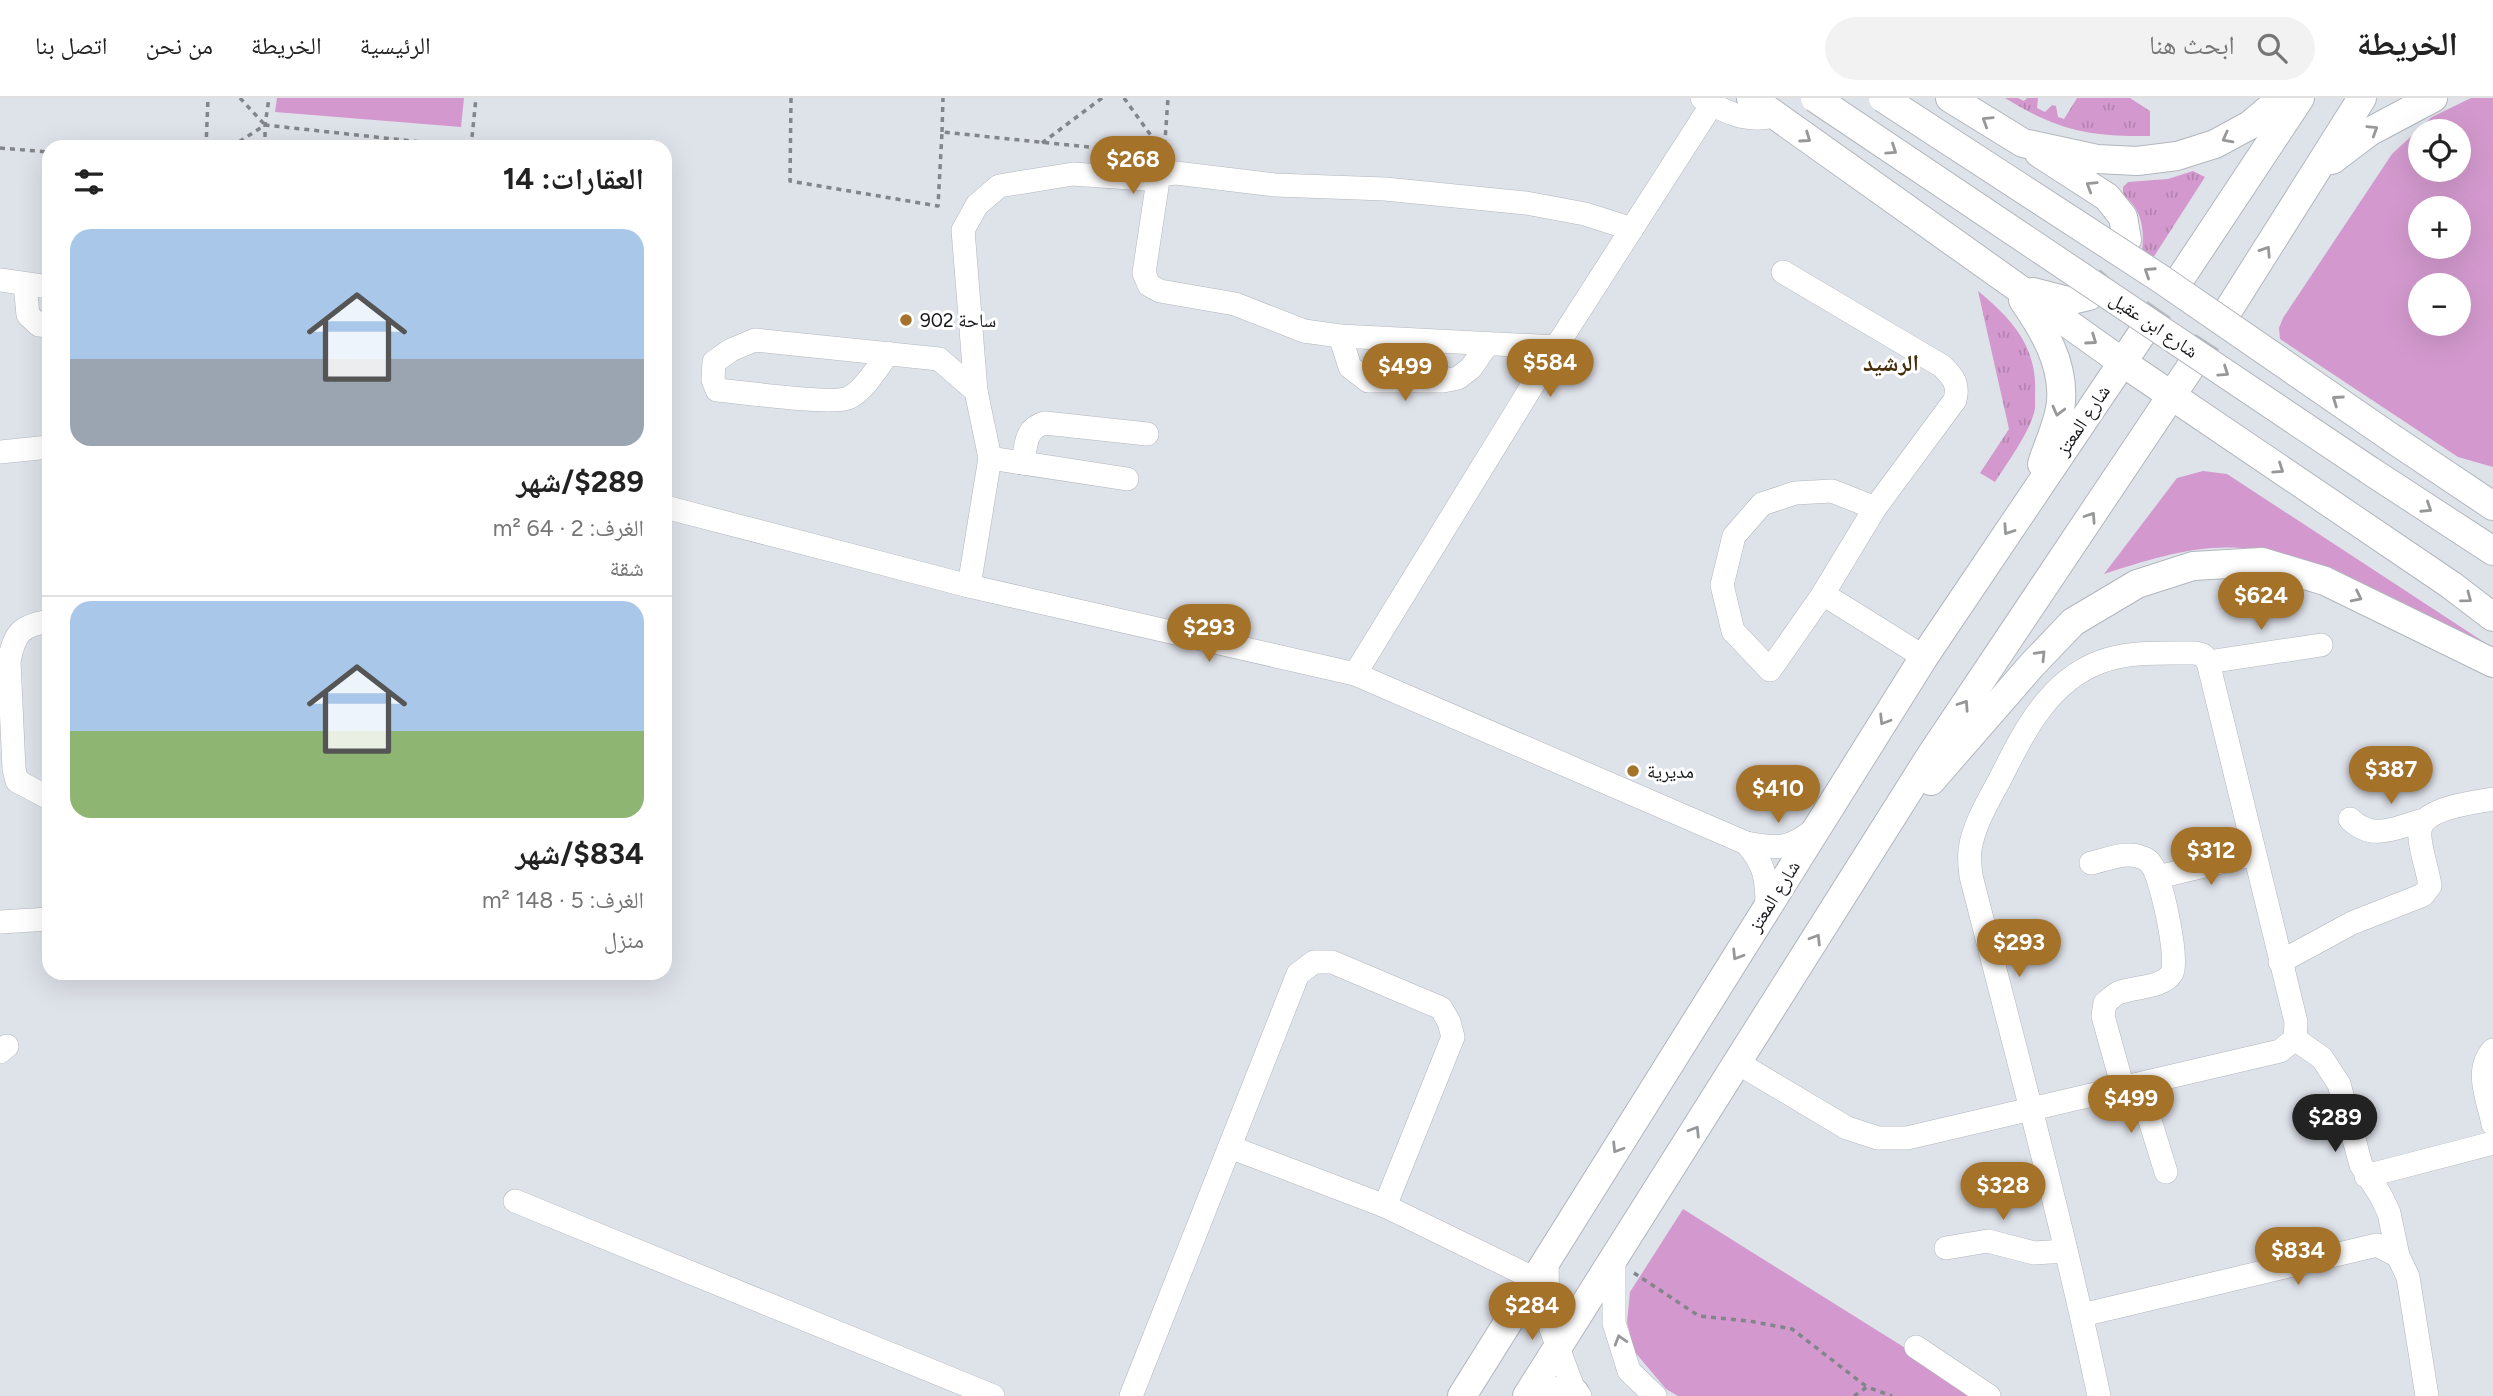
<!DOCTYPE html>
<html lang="ar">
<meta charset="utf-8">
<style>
:root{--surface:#fff;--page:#f2f2f2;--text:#222;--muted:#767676;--line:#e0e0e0;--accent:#a47228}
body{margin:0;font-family:Figtree,"Noto Naskh Arabic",sans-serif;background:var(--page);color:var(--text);direction:rtl;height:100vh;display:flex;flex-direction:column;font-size:26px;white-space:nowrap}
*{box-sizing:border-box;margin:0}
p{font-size:23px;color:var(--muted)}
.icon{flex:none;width:38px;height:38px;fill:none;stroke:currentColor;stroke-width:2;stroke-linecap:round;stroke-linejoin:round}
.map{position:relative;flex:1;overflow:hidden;direction:ltr}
.side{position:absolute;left:42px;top:42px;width:630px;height:840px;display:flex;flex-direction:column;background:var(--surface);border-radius:21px;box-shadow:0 7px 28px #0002;direction:rtl}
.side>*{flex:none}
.fabs{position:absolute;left:2408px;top:21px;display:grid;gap:14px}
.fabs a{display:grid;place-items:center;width:63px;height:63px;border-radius:50%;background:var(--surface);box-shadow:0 7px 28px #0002;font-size:35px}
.price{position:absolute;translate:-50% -60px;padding:0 16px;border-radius:24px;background:var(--accent);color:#fff;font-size:23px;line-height:46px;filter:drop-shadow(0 2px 4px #0008)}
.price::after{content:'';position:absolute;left:50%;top:42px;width:21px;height:16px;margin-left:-10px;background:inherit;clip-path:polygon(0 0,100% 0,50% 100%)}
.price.current{background:#222;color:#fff}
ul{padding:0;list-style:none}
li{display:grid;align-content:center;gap:14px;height:371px;padding:0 28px}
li+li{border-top:2px solid var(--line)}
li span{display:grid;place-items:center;height:217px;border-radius:21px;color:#555}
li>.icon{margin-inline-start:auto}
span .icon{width:126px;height:126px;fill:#fffc;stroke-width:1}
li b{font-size:30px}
h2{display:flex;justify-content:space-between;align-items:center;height:84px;padding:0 28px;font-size:30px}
header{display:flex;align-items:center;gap:42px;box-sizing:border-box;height:98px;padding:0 35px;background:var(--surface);border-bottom:2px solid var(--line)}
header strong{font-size:33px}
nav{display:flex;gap:38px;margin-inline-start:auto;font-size:24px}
.search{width:490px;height:63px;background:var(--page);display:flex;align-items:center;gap:18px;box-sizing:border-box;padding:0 24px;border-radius:38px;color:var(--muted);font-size:26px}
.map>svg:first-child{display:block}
.grass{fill:url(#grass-tufts)}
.green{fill:#d399ce;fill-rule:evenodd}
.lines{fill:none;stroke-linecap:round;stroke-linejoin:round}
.major-tunnel{stroke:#b6b9c0;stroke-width:28;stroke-dasharray:28 14;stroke-linecap:butt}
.minor-casing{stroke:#b2b6bd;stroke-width:24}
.major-casing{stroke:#b2b6bd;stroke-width:30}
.path{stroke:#82858a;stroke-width:3.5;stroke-dasharray:5 5;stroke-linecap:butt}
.minor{stroke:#fff;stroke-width:23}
.major{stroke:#fff;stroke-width:28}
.major-bridge-casing{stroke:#b2b6bd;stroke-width:30;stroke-linecap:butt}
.major-bridge{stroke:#fff;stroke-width:28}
.oneway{stroke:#969798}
.poi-dot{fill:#a47228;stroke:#fff;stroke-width:2.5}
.labels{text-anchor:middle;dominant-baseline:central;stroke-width:6;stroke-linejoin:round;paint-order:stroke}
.poi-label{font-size:19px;fill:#16171a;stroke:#fff;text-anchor:start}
.street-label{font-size:19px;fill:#16171a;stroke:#fff}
.quarter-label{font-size:23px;font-weight:bold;fill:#462e0a;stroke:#fff}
</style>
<header>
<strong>الخريطة</strong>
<div class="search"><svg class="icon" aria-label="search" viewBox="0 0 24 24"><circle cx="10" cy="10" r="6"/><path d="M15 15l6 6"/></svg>ابحث هنا</div>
<nav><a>الرئيسية</a><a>الخريطة</a><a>من نحن</a><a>اتصل بنا</a></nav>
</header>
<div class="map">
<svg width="2493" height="1298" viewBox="0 0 2493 1298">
<defs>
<pattern id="grass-tufts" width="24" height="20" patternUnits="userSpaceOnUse" patternTransform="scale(1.75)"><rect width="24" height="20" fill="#d399ce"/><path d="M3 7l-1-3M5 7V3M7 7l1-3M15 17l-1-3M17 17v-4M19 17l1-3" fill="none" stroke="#b483b0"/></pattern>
</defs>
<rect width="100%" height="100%" fill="#dee2e9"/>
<g class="grass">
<path d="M2005 0H2018L2024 3 2027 0H2038L2037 10 2045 14 2052 7 2056 8 2058 19 2064 21 2077 0H2130L2150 13V38C2089 39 2057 32 2005 0Z"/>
<path d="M2193 73 2205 79 2153 160 2142 153C2144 139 2143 120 2134 108 2130 103 2126 100 2123 95V89L2128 84 2168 81Z"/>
<path d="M1978 193C2012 221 2038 249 2035 297 2035 303 2036 312 2033 318 2028 336 2006 367 1995 384L1980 375 2009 331Z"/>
</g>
<g class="green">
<polygon points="277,0 464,0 461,29 275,14"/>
<path d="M2471 0H2493V369L2458 359 2280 241 2279 230 2283 220 2392 56 2432 19ZM2459 33V72H2420V33ZM2459 110V149H2420V110ZM2420 187H2459V226H2420Z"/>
<path d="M2203 373 2227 376 2493 550C2456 533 2419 515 2382 497 2334 475 2293 454 2240 450 2193 447 2148 462 2104 476L2177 380Z"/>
<polygon points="1683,1111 1982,1298 1678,1298 1666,1291 1634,1253 1627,1224 1630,1194"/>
</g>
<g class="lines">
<g class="major-tunnel">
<path d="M2089 198C2113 184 2123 169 2127 142"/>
<polyline points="2143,234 2182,178"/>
<polyline points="2192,267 2229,211"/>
</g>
<g class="minor-casing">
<g id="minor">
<path d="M1702 0C1724 14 1747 25 1773 18"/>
<path d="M1783 174 1942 268C1954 280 1959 286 1955 302L1875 410"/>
<polyline points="0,182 49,189"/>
<polyline points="25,186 28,217 39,227 49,228"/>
<polyline points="1340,238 1350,269 1368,283 1443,283 1458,280 1471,270 1487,247"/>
<polyline points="1556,249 1340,238 1304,233 1235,206 1160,193 1149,187 1144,175 1158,82 1163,77 1176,75 1275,87 1385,91 1526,105 1585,116 1632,131"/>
<path d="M888 255C879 268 863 294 848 300 832 307 740 294 717 292L713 282 714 264 731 252 755 242 939 261 976 293 990 360 969 488"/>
<polyline points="976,293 963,132 977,107 999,88 1073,76 1158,82"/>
<polyline points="0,354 49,349"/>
<polyline points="990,360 1127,381"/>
<path d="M1023 365C1026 347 1025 330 1045 325L1147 336"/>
<polygon points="1832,393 1875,410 1823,496 1770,572 1733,533 1722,487 1734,438 1762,406 1795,395"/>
<path d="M665 409 969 488 1355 576 1746 745C1779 751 1788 752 1815 731"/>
<polyline points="1823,496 1924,559"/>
<path d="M49 523C20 528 15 535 9 563L14 671 17 683 49 700"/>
<polyline points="2208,564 2321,547"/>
<polyline points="1355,576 1556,249 1712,6"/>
<path d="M2350 721C2373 744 2396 729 2424 722"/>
<path d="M1746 745C1765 766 1767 781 1767 809"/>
<path d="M2091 765C2106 762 2127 752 2143 760 2146 761 2149 763 2151 766 2161 777 2179 862 2172 875 2162 891 2134 888 2118 895 2114 897 2109 902 2105 905L2103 918 2123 990"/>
<polyline points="2158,779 2254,756"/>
<polyline points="0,824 49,821"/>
<path d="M2280 864 2352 825 2423 797 2430 788C2428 772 2418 746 2420 732 2424 709 2473 705 2493 701"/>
<polyline points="2295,941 2322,960 2339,986 2361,1067 2381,1098 2389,1115 2398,1158"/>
<path d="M2493 952C2474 972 2488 1001 2493 1026"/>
<polyline points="0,954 7,948"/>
<path d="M1738 965 1847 1030 1878 1040H1907L2280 953 2295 941 2296 924 2208 564 2203 557 2195 555C2165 555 2129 553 2100 564 2047 584 2023 636 1999 683 1987 705 1974 727 1970 751 1969 760 1970 770 1971 778 2015 951 2062 1123 2099 1298"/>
<polyline points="2139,987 2166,1074"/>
<polyline points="1230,1049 1385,1108 1535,1181"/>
<polyline points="2366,1078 2493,1045"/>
<polyline points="515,1103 993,1298"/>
<polyline points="1946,1150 1988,1143 2034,1155 2066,1153"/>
<polyline points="1547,1161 1548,1223 1575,1295 1580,1298"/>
<polyline points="1614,1162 1614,1225 1629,1273 1655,1298"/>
<polyline points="2082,1217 2377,1147 2398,1158 2408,1179 2427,1298"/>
<polyline points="1916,1249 1989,1298"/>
<polyline points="1131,1298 1298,876 1314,864 1332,864 1441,910 1449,924 1453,939 1385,1108"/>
</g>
</g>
<g class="major-casing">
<g id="major">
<polyline points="1751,0 2122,264 2451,487 2493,519"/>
<polyline points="1950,0 2023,45 2097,61 2137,63 2177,58 2215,46 2250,27 2282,0"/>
<polyline points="2039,55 2107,99 2123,119 2127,142"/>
<polyline points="2332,62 2369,34 2433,0"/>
<polyline points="2182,178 2300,0"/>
<polyline points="2033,194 2068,203 2089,198"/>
<path d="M2023 202C2043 231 2064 265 2061 303 2060 323 2048 346 2042 366"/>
<polyline points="2229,211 2362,0"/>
<polyline points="2393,341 2493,408"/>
<polyline points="2369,372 2493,453"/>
<polyline points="1931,683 2031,568 2073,524 2137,486 2193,468 2262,464 2325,483 2493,565"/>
<polyline points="1462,1298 1924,559 2143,234"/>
<polyline points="1527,1298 1931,657 2192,267"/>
<polyline points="1535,1298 1546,1292 1575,1295"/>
</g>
</g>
<g class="path">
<polyline points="240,0 265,27"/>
<polyline points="791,0 790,83 938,108 942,34 1156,56"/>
<polyline points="1124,0 1165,57"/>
<polyline points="942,34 943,0"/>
<polyline points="1042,45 1102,0"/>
<polyline points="206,49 208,0"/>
<polyline points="231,49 265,27 467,49"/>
<polyline points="265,49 265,27 269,0"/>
<polyline points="471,49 476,0"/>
<polyline points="0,50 49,54"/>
<polyline points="1164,57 1168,0"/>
<polyline points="1634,1175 1699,1218 1749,1223 1792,1231 1867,1289"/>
<polyline points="1854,1298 1867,1289 1892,1298"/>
</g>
<use href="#minor" class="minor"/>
<use href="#major" class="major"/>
<g class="major-bridge-casing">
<g id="major-bridge">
<polyline points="1815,0 2369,372"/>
<polyline points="1883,0 2161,181 2393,341"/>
</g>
</g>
<use href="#major-bridge" class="major-bridge"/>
</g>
<defs><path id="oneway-chevron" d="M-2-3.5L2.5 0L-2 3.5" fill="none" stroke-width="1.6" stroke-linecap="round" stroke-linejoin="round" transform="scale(1.75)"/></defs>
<g class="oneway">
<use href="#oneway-chevron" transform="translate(1987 23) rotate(-148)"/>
<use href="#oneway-chevron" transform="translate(2373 32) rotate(-32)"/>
<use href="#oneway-chevron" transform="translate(1806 40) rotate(35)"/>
<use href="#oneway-chevron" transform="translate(2227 40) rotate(152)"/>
<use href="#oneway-chevron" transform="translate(1892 52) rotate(34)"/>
<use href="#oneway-chevron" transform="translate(2091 88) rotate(-148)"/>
<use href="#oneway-chevron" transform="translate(2266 153) rotate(-57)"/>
<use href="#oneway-chevron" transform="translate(2149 174) rotate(-147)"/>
<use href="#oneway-chevron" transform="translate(2092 242) rotate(35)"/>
<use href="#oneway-chevron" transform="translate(2224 274) rotate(34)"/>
<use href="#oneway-chevron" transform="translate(2337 302) rotate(-145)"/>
<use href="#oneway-chevron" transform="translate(2058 313) rotate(104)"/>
<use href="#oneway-chevron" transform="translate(2279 371) rotate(34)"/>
<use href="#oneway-chevron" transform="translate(2427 410) rotate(33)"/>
<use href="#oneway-chevron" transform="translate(2091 419) rotate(-56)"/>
<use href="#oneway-chevron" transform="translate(2008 432) rotate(124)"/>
<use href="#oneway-chevron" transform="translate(2357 499) rotate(26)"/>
<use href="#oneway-chevron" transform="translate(2467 500) rotate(37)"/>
<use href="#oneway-chevron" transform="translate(2041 557) rotate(-46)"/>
<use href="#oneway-chevron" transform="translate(1964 607) rotate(-56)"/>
<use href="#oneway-chevron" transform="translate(1884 622) rotate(122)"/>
<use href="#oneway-chevron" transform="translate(1816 841) rotate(-58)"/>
<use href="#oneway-chevron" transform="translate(1737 857) rotate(122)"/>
<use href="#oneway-chevron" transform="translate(1695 1033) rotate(-58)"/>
<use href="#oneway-chevron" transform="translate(1617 1050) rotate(122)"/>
<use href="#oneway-chevron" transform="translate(1620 1242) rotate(-107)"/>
</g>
<g class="poi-dot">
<circle cx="906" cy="222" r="7"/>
<circle cx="1633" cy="673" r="7"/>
</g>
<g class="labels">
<g class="poi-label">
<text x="920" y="222">ساحة 902</text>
<text x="1647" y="673">مديرية</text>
</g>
<g class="street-label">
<text transform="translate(2154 227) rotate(34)">شارع ابن عقيل</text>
<text transform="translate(2083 322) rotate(-56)">شارع المعتز</text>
<text transform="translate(1774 798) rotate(-58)">شارع المعتز</text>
</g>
<g class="quarter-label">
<text x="1891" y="265">الرشيد</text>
</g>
</g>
</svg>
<div class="fabs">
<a><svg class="icon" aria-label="locate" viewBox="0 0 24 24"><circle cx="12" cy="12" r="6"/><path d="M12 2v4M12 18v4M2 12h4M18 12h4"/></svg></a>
<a>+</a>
<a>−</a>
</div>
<b class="price" style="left:1133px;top:98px">$268</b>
<b class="price" style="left:1550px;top:301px">$584</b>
<b class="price" style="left:1405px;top:305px">$499</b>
<b class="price" style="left:2261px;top:534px">$624</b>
<b class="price" style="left:1209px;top:566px">$293</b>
<b class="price" style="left:2391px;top:708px">$387</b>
<b class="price" style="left:1778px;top:727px">$410</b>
<b class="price" style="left:2211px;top:789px">$312</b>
<b class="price" style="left:2019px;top:881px">$293</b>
<b class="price" style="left:2131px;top:1037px">$499</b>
<b class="price current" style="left:2335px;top:1056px">$289</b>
<b class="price" style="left:2003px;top:1124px">$328</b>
<b class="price" style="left:2298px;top:1189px">$834</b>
<b class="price" style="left:1532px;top:1244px">$284</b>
<section class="side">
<h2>العقارات: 14<svg class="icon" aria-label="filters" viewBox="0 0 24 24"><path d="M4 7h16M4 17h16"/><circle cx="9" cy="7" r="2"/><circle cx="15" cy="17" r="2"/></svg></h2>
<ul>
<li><span style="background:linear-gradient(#a9c7e8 60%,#9aa5b1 0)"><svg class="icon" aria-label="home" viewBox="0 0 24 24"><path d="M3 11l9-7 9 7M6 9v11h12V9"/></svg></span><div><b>$289/شهر</b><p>الغرف: 2 · 64 m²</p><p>شقة</p></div></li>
<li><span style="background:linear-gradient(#a9c7e8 60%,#8fb573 0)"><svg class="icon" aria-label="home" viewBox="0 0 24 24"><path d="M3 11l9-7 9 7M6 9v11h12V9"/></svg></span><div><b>$834/شهر</b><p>الغرف: 5 · 148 m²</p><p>منزل</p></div></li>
</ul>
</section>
</div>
